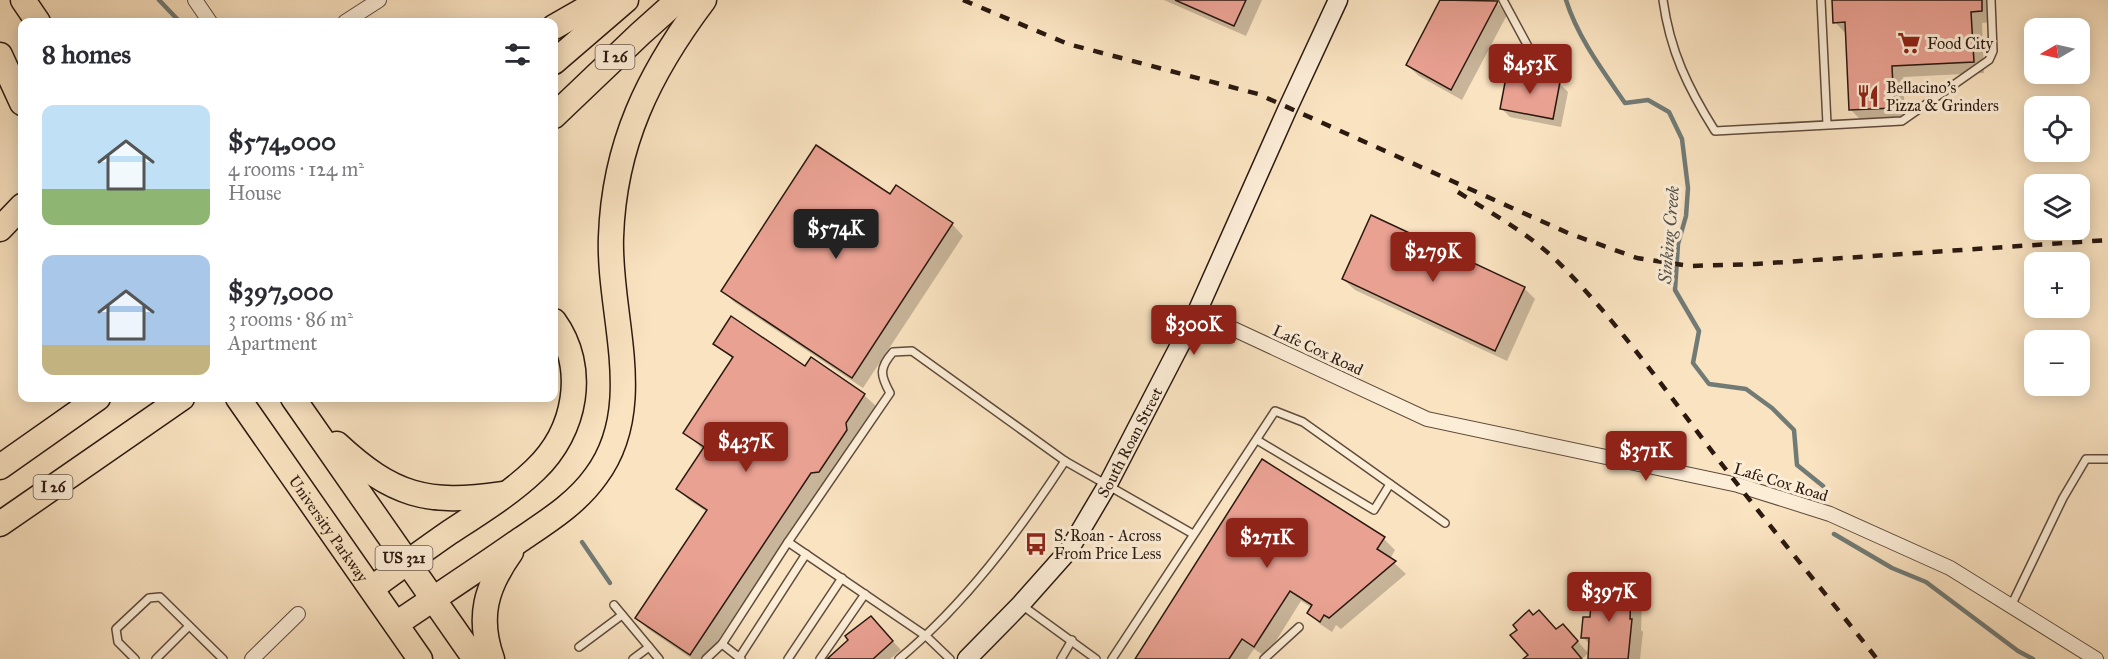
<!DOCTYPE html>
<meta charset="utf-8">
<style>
:root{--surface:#fff;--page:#f2f2f3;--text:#2b2b33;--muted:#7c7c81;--accent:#8f2418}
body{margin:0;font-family:"IM FELL Great Primer",serif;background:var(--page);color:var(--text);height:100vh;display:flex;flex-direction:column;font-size:22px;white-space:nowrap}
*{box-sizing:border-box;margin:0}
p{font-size:20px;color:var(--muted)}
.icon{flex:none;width:33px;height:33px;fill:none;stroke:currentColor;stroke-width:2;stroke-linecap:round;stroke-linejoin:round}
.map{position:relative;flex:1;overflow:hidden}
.sheet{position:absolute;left:18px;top:18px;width:540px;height:384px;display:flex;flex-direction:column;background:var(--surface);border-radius:12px;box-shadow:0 3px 15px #0003}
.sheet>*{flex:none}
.needle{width:39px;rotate:261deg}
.buttons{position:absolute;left:2024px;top:18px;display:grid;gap:12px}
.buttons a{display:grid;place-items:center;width:66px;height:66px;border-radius:12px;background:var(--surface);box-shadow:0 3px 15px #0003;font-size:30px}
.price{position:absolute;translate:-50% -51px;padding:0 14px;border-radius:6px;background:var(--accent);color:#fff;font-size:20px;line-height:39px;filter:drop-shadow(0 2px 3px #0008)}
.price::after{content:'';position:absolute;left:50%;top:36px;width:18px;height:14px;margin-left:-9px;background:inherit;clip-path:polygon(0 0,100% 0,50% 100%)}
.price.on{background:#222;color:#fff}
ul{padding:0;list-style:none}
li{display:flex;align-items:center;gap:18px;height:150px;padding:0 24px}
li span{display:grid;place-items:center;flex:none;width:168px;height:120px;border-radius:12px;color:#555}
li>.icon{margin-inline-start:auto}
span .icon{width:72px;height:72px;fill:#fffc;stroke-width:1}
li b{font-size:26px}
h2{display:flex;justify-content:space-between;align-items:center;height:72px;padding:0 24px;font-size:26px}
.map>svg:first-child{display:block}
.shadow{fill:#0003}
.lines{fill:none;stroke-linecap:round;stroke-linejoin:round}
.stream{stroke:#717b76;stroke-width:4.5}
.building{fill:#e9a192;stroke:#2b1910;stroke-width:1.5}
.lane-casing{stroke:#5f4c3c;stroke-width:10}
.street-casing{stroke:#5f4c3c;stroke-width:16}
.secondary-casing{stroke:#2b1910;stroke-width:21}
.highway-casing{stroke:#2b1910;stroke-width:27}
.lane{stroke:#fcedd7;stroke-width:7}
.street{stroke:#fcedd7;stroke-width:14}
.secondary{stroke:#fcedd7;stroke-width:18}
.highway{stroke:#fae3c1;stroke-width:24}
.rail{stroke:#2b1910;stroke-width:4.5;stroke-dasharray:10 10;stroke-linecap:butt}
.labels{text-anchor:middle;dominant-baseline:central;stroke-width:6;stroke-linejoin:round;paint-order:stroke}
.shield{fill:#fcedd7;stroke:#6a594c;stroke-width:1.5}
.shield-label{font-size:15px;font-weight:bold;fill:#2b1910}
.poi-label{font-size:16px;fill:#2b1910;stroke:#fcedd7;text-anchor:start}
.street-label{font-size:16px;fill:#2b1910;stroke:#fcedd7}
.water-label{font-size:18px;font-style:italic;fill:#54524c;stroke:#fcedd7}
</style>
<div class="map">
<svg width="2108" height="659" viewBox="0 0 2108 659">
<rect width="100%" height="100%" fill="#fae3c1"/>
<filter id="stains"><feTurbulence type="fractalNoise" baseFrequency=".00333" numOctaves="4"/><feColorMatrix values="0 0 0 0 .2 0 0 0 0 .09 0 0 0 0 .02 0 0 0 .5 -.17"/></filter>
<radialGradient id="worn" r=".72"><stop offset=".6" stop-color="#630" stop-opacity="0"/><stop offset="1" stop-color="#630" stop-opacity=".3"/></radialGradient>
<g class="shadow">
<polygon points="1164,0 1262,0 1246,36"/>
<polygon points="1442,0 1494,0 1508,13 1462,100 1419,76 1407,65"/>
<polygon points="1834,0 1987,0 1992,5 1993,22 1982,23 1984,73 1903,77 1905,119 1862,121 1851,110 1846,34 1835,22"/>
<polygon points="1560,84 1568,92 1561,127 1510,117 1501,108"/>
<polygon points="891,196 952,224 963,236 863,388 734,302 723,291"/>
<polygon points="1343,279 1524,288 1535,299 1507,361 1355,290"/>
<polygon points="715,343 805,368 811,359 864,395 876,406 857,435 858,442 830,483 822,484 706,659 692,659 648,629 637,618 707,512 689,500 678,489 704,450 685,433 734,360"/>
<polygon points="1384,539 1395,550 1390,559 1406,574 1341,629 1336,625 1332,632 1320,624 1308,613 1312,608 1301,601 1266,657 1254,649 1247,659 1137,659"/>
<polygon points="1624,586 1642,604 1641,630 1643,632 1640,659 1590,659 1590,645 1583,637 1592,619"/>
<polygon points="1534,617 1557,631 1574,637 1588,653 1582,659 1525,659 1530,655"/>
<polygon points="871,618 901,650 890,659 829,659"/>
</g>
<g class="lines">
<g class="stream">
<polyline points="159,0 180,22"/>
<path d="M1566 0C1578 38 1603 71 1625 103L1648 100 1669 112 1682 139 1688 188 1686 216 1678 244 1675 290 1699 331 1693 363 1709 384 1746 389 1772 408 1794 430 1797 465 1823 486"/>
<polyline points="1834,534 1892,568 1926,582 2018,651 2033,659"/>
<polyline points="582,542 610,583"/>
</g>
</g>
<g class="building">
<polygon points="1175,0 1246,0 1234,26"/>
<polygon points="1440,0 1498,1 1451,90 1406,65"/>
<polygon points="1832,0 1982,0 1982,11 1971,12 1974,62 1892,66 1894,108 1849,110 1845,22 1833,23"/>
<polygon points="1507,72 1560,82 1553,119 1500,109"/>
<polygon points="816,145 890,194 896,185 953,223 852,378 721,291"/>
<polygon points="1371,215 1525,287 1495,351 1342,279"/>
<polygon points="731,316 805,366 811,357 865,394 846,423 847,430 819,472 811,473 690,655 635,618 707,510 676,489 704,447 683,433 733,357 713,344"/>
<polygon points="1262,459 1385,537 1377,549 1396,561 1329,618 1324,615 1320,622 1307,613 1312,605 1290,591 1254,647 1242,639 1229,659 1135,659"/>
<polygon points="1600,584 1624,585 1624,590 1631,591 1630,619 1632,619 1628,659 1588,659 1589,638 1581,638 1583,617 1590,617 1592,589 1600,589"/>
<polygon points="1529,610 1533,615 1539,610 1556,629 1563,624 1578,641 1572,647 1582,659 1523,659 1528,655 1510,635 1517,630 1513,625"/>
<polygon points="871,616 893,641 873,659 827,659 848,640 845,636"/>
</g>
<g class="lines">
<g class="lane-casing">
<g id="lane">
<polyline points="1503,0 1531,52"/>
<path d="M1663 0C1670 51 1688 88 1715 131L1902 121 1989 60 1993 51 1991 0"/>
<polyline points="1821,0 1827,124"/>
<polyline points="1257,440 1374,510 1390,484"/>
<polyline points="788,542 926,636 950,659"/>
<polyline points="614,605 659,659"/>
<polyline points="1023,606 1096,659"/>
<polyline points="2011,606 2063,498 2086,459 2108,459"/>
<polyline points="722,644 741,659"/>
<polyline points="579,647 622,615"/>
<polyline points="739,658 806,554"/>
<polyline points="135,659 118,642 116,629 149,598 160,597 223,659"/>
<polyline points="156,659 189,626"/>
<polyline points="633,659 649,647"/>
<path d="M706 659 722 644 788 542 890 393C880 375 879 368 893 352L912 351 1065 461 1193 534"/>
<polyline points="788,659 842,578"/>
<polyline points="820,659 865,594"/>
<path d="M899 659C965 604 1018 533 1065 461"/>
<polyline points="1061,659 1072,640"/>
<polyline points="1112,659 1275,411 1303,422 1445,523"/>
<polyline points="1264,659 1299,627"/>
</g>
</g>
<g class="street-casing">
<g id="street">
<polyline points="195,0 210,22"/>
<polyline points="345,22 379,0"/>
<polyline points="1197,312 1427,419 1738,485 1830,514 1950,568 2096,659"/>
<polyline points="252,659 298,614"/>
</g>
</g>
<g class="secondary-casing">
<g id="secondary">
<path id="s1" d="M967 659 1021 604 1069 550 1108 484 1197 312 1287 110 1338 0"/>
</g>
</g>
<g class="highway-casing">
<g id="highway">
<polyline points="23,0 38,22"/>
<polyline points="554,27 601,0"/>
<polyline points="0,55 22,103"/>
<polyline points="554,62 626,0"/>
<polyline points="554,116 640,34 678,0"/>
<polyline points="0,229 22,206"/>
<path id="s2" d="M238 398 420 659"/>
<polyline points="293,398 475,659"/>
<path d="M337 444C393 496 427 505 502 494"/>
<polyline points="0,467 98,398"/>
<polyline points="0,524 182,398"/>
<path d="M372 588C398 569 424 550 450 532 479 513 510 494 535 470 576 431 588 368 554 321"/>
<path d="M396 624C437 596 479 569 520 540 548 521 576 504 596 476 648 406 608 315 611 237 614 144 649 73 704 0"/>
<path d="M492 659C477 617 486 587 511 552"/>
</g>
</g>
<use href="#lane" class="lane"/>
<use href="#street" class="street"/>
<use href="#secondary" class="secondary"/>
<use href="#highway" class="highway"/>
<g class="rail">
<polyline points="963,0 1068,44 1258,94 1568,233 1637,258 1689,266 1756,264 2108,240"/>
<path d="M1458 192C1491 213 1526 232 1555 259 1618 321 1670 397 1724 467 1774 532 1827 595 1877 659"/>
</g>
</g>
<defs>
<g id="supermarket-bare" transform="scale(1.8)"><path d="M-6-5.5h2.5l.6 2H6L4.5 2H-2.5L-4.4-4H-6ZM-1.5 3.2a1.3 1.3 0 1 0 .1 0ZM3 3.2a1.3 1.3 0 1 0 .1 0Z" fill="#8f2418" stroke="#fcedd7" stroke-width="2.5" paint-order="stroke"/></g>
<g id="restaurant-bare" transform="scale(1.8)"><path d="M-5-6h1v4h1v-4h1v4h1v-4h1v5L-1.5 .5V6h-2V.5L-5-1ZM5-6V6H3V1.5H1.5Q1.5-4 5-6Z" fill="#8f2418" stroke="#fcedd7" stroke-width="2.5" paint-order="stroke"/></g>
<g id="bus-bare" transform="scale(1.8)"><path d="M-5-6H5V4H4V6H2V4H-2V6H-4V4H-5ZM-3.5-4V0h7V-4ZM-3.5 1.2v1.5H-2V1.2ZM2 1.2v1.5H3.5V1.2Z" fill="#8f2418" stroke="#fcedd7" stroke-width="2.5" paint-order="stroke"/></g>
</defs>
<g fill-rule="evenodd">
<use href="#supermarket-bare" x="1909" y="43"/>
<use href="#restaurant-bare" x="1868" y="96"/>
<use href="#bus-bare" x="1036" y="544"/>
</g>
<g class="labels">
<g class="shield">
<rect x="595.5" y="45" width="39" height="24" rx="4.5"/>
<rect x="33.5" y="475" width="39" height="24" rx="4.5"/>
<rect x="375.5" y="546" width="57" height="24" rx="4.5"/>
</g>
<g class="shield-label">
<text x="615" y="57">I 26</text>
<text x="53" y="487">I 26</text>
<text x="404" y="558">US 321</text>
</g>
<g class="poi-label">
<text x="1927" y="43">Food City</text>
<text x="1886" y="87">Bellacino's<tspan x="1886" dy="18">Pizza &amp; Grinders</tspan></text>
<text x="1054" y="535">S. Roan - Across<tspan x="1054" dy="18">From Price Less</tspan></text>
</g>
<g class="street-label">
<text transform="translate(1318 350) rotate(25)">Lafe Cox Road</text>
<text stroke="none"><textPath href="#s1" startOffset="273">South Roan Street</textPath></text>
<text transform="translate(1781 482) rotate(17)">Lafe Cox Road</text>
<text stroke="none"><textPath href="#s2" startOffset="159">University Parkway</textPath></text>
</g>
<g class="water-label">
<text transform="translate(1669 235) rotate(-85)">Sinking Creek</text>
</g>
</g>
<rect width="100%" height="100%" filter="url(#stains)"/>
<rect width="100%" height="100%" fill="url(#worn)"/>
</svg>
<div class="buttons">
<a><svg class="needle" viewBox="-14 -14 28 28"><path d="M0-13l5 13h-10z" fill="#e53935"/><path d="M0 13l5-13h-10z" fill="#7c7c81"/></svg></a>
<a><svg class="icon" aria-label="locate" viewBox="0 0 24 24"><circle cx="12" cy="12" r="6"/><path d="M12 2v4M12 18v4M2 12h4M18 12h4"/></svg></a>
<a><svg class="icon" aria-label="layers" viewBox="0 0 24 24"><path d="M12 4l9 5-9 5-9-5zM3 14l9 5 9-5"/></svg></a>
<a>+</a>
<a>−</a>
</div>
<b class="price" style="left:1530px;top:95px">$453K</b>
<b class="price on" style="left:836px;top:260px">$574K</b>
<b class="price" style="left:1433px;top:283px">$279K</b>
<b class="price" style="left:1194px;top:356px">$300K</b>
<b class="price" style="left:746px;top:473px">$437K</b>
<b class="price" style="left:1646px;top:482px">$371K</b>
<b class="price" style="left:1267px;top:569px">$271K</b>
<b class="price" style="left:1609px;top:623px">$397K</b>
<section class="sheet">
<h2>8 homes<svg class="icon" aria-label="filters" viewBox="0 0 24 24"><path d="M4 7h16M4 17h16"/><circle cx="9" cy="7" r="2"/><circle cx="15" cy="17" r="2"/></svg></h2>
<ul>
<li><span style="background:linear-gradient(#bfe0f5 70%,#8fb573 0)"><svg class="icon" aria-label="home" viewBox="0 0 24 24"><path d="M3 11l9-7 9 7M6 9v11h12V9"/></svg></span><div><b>$574,000</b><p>4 rooms · 124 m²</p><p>House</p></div></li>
<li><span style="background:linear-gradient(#a9c7e8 75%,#c2b280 0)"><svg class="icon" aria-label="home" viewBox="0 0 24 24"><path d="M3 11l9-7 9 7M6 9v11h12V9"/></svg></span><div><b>$397,000</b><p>3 rooms · 86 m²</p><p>Apartment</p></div></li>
</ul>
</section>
</div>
